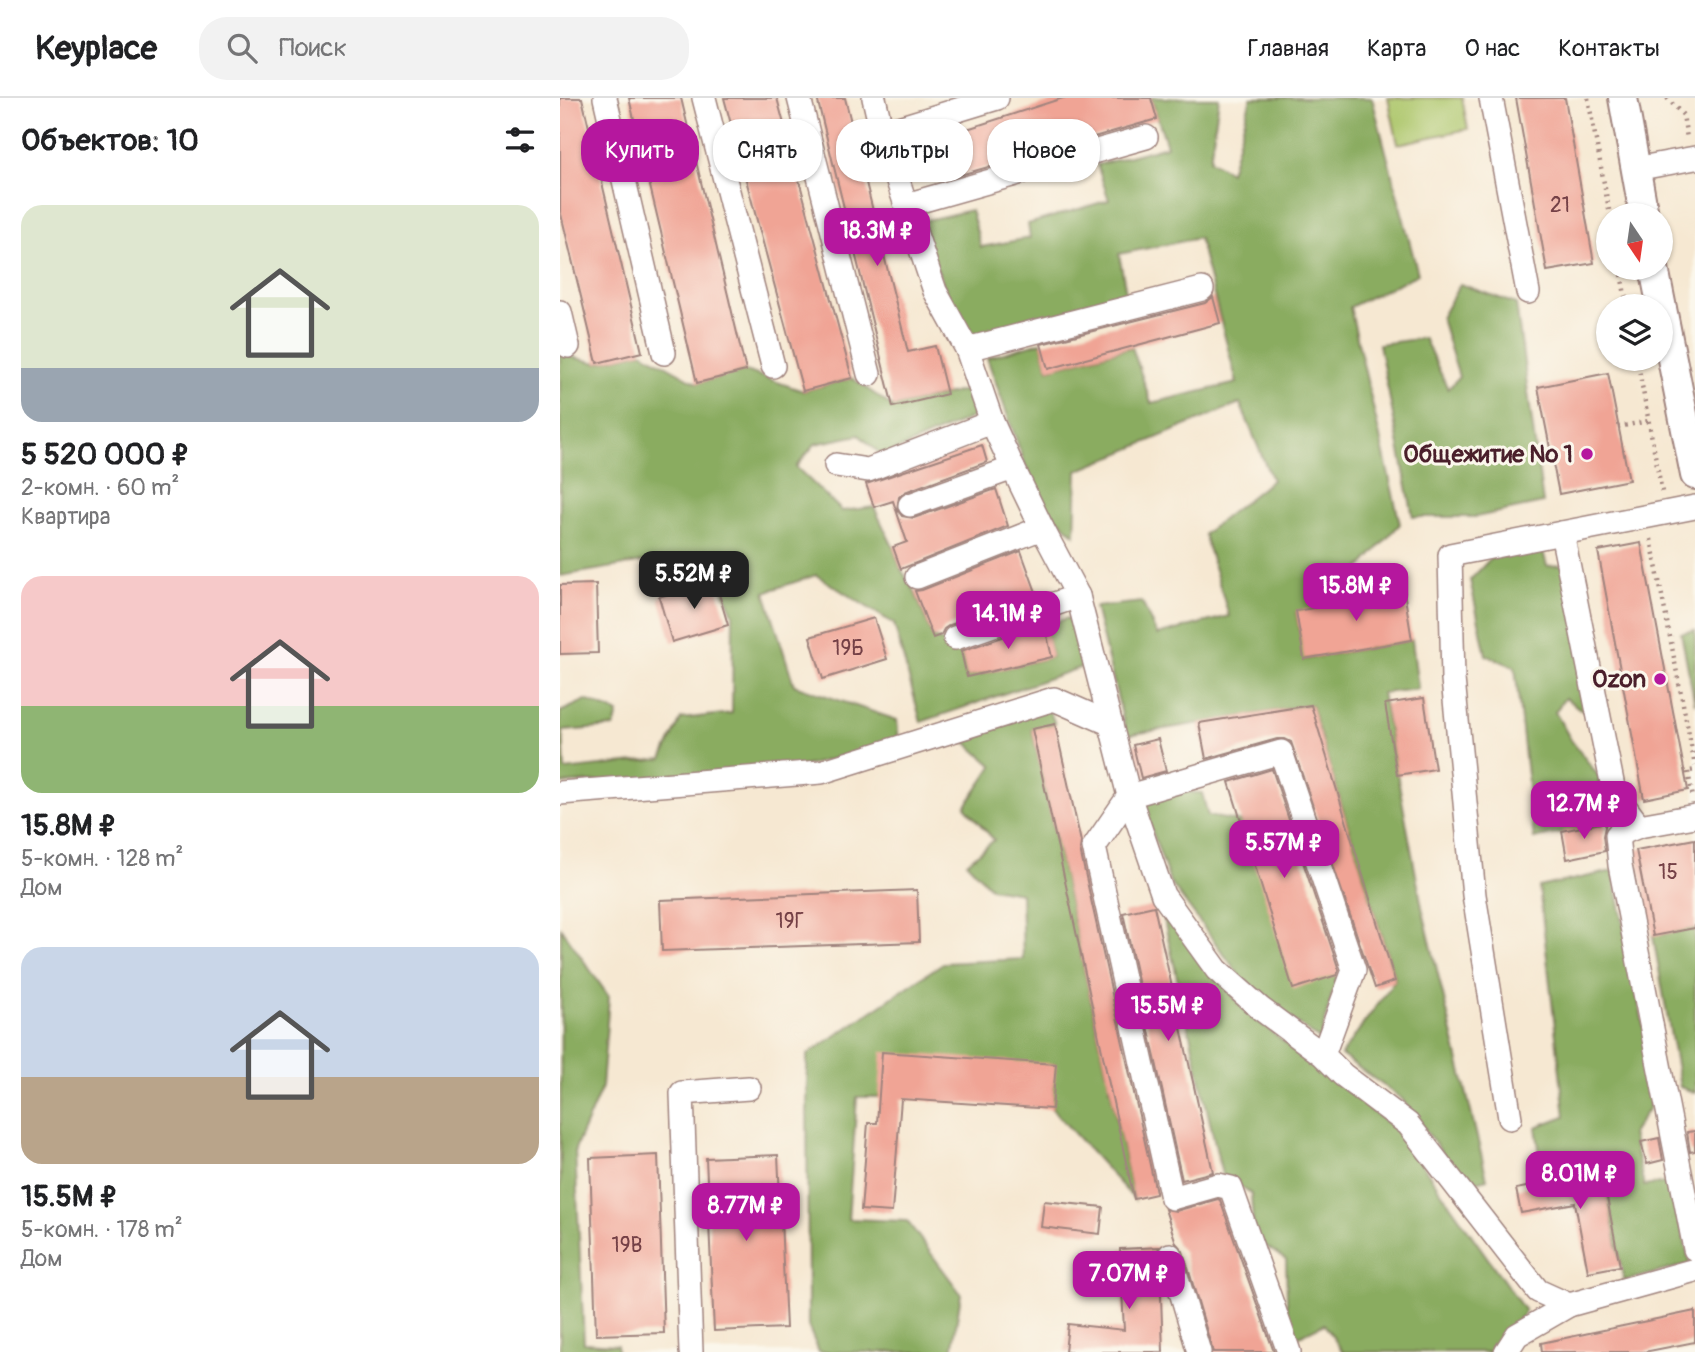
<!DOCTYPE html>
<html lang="ru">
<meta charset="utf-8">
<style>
:root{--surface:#fff;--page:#f2f2f2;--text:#202124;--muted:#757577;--line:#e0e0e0;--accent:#b5179e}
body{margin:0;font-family:Pangolin,sans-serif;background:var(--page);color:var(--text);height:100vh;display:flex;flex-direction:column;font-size:26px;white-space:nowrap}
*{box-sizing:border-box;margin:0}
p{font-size:23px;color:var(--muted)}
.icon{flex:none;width:38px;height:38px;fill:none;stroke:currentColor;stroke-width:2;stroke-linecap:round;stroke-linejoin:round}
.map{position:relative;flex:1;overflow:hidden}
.sheet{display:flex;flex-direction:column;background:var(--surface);width:560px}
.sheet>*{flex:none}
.guide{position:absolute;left:21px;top:21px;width:665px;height:63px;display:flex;gap:14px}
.needle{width:46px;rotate:167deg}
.buttons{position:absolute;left:1036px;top:105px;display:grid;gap:14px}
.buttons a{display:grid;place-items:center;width:77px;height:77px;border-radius:50%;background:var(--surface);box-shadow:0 2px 5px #0004;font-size:35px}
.price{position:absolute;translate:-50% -60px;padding:0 16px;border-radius:14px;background:var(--accent);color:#fff;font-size:23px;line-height:46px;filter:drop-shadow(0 2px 4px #0008)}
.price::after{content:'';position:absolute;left:50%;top:42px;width:21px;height:16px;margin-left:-10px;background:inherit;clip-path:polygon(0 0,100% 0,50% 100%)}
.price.selected{background:#222;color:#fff}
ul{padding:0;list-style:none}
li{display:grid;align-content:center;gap:14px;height:371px;padding:0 21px}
li span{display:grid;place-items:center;height:217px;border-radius:21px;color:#555}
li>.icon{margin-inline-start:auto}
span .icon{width:126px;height:126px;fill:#fffc;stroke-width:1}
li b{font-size:30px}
h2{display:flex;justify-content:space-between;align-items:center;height:84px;padding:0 21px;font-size:30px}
.chip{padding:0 24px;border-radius:28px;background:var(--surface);box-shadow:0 2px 5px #0004;font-size:24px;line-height:63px}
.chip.selected{background:var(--accent);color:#fff}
header{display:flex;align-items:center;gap:42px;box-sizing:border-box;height:98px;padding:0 35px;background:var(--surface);border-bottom:2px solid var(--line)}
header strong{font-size:33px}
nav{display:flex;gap:38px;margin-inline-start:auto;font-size:24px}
.search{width:490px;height:63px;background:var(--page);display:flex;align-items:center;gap:18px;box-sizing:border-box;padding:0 24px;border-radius:28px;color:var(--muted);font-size:26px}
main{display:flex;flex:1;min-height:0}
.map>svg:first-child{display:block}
.green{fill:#aec76d;stroke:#7c734c;stroke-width:2}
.forest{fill:#8aac60;stroke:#6a6646;stroke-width:2}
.building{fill:#f0a495}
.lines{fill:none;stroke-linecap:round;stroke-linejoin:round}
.minor-casing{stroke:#a0847e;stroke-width:26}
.major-casing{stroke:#a0847e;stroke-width:32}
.path{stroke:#a0847e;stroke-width:4.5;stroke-dasharray:2 5;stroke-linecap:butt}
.minor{stroke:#fff;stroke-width:23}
.major{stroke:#fff;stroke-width:28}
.poi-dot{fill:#b5179e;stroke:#fbf7ec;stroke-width:2.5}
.labels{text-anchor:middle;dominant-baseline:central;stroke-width:6;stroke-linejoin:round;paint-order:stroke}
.number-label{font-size:21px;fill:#744046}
.poi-label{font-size:24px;font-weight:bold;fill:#4a1f2b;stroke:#fbf7ec;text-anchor:end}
</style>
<header>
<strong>Keyplace</strong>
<div class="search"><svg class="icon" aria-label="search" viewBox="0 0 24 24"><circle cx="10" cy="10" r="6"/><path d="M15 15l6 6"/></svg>Поиск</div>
<nav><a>Главная</a><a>Карта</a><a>О нас</a><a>Контакты</a></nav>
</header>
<main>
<section class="sheet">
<h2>Объектов: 10<svg class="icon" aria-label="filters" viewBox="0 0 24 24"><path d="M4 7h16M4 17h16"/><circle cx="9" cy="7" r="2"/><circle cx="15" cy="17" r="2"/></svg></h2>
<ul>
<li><span style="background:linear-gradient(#dfe7d0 75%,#9aa5b1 0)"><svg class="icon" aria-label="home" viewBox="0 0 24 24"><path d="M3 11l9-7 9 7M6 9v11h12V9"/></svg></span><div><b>5 520 000 ₽</b><p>2-комн. · 60 m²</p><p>Квартира</p></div></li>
<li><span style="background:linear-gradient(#f6c9c9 60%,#8fb573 0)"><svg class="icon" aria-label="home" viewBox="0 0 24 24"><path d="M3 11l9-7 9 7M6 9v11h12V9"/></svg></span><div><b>15.8M ₽</b><p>5-комн. · 128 m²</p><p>Дом</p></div></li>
<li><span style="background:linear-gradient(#c9d6e8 60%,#b9a48a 0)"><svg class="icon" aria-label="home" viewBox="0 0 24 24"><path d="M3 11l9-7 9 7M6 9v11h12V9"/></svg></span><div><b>15.5M ₽</b><p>5-комн. · 178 m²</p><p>Дом</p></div></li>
</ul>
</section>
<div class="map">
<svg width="1135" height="1254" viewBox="0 0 1135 1254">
<rect width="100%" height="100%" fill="#fbf7ec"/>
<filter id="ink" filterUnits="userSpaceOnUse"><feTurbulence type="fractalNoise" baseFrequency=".0143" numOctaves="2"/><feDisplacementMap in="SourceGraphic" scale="14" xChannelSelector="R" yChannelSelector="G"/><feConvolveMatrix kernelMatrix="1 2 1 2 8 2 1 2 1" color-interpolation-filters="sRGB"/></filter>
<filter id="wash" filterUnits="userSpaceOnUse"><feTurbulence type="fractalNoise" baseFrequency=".00686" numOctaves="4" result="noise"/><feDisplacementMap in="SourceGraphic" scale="28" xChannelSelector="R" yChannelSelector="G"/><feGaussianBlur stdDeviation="1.57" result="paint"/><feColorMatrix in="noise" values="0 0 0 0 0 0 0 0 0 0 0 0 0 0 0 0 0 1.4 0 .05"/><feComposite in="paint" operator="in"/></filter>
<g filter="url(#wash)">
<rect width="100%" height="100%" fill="#f6e8d2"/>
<polygon class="green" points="828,0 902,0 908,31 838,46"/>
<g class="forest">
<polygon points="591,0 659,0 650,62 670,74 691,0 812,0 858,176 790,209 840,426 766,508 736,514 745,561 852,542 858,591 822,595 862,809 927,1081 906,1087 842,1001 781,957 835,882 751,607 567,637 535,509 582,504 597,537 669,518 644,436 712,382 680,305 517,373 515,437 478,402 427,260 481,244 488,271 572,249 591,305 677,285 639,140 559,156 567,200 419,239 398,222 358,124 411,112 421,149 470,140 468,126 549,102 537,67 607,48"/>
<polygon points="900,186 956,206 983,405 916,419 853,419 819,246 864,240 888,291 899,279 881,220"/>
<polygon points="82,254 137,285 186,273 243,293 292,280 333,309 406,292 415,318 323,358 299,337 255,346 236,369 282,413 314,409 333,449 341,471 354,492 373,540 400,549 407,579 492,559 484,528 508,520 523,547 525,568 361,624 334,526 256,477 205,494 234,587 337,622 339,644 229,672 0,686 0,614 26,602 58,615 54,629 3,633 5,672 102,661 121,621 172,615 173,516 156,476 95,462 0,478 0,256 37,265"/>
<polygon points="981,446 987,468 1003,467 1034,621 1005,600 995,614 1011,642 1040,680 1030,728 974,741 955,569 926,557 910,482 932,459"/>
<polygon points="1135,532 1135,606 1121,535"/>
<polygon points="489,611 495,626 472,631 574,1101 492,1011 495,966 319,999 297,999 288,1121 347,1123 401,1196 392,1254 259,1254 248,1228 247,957 383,865 463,861 461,795 431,790 407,765 434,742 405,709 433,668 400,639"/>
<polygon points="608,693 642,695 648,718 682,724 777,877 760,942 689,890 610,784 583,707"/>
<polygon points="1053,773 1097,997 1072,1036 1084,1088 1111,1084 1130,1166 1064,1183 1040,1063 1009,1069 983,1078 976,1029 1005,1018 979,789"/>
<polygon points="601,809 686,914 839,1034 965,1213 938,1254 783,1254 764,1226 728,1244 726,1162 694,1140 691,1096 662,1077"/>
<polygon points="1,830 49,899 42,989 15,1051 24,1245 57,1247 57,1254 0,1254"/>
<polygon points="1135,830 1135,995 1120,989 1093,838"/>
</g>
<g id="blocks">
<g class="building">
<polygon points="0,0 22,0 82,254 37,265 0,112"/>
<polygon points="69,0 121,0 186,273 137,285"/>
<polygon points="164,0 217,0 292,280 243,293"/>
<polygon points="257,0 285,0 348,254 375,248 387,296 333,309"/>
<polygon points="503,0 591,0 597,21 386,81 373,42"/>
<polygon points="956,0 1005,0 1034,165 987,173"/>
<polygon points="653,199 660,225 488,271 481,246 645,205"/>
<polygon points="1048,275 1069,382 999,396 978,289"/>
<polygon points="422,347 427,364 345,394 339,399 337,411 342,418 354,420 436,391 448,428 341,471 333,449 347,444 333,403 314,409 306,386"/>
<polygon points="1081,445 1128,692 1084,701 1038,453"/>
<polygon points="461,453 477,497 390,527 384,531 381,537 373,540 355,493 362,492"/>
<polygon points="842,481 852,542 744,561 736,513 816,499 814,486"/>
<polygon points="155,482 168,527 112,544 99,499"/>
<polygon points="36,486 38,555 0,556 0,487"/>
<polygon points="314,520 327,561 263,581 250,539"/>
<polygon points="484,525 492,559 407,579 401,553"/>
<polygon points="864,600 875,671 837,677 825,606"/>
<polygon points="751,607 835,883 815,890 731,644 725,641 717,641 646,661 639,625"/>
<polygon points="495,626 521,744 520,752 596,1094 596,1096 574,1101 472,631"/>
<polygon points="598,641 606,673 581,680 573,647"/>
<polygon points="712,671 779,872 777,877 733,891 669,684"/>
<polygon points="1046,724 1043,738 1045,753 1007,761 1002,733"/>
<polygon points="1135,741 1135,830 1093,838 1076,752"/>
<polygon points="357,792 359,844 102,853 100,802"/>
<polygon points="594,808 653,1074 622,1082 563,815"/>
<polygon points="322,954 496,966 492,1011 341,1001 332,1114 301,1112 308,1025 317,1025"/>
<polygon points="1135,1033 1135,1053 1130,1054 1127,1034"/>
<polygon points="1099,1040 1103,1062 1087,1066 1081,1044"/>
<polygon points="98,1057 104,1235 36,1237 30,1060"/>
<polygon points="218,1057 226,1230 154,1233 146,1060"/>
<polygon points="1040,1063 1060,1168 1028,1174 1015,1105 961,1115 956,1091 1011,1080 1009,1069"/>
<polygon points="658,1101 660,1102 714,1254 653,1254 623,1153 616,1145 605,1111 616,1113"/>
<polygon points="484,1103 543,1109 540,1136 481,1129"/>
<polygon points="599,1149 596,1160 600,1171 603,1254 505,1254 508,1226 564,1232 560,1151"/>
<polygon points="1135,1213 1135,1244 1084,1254 982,1254 981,1245"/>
</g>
</g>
</g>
<g filter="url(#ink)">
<use href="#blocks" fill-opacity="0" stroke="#a0847e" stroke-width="2"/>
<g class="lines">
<g class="minor-casing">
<g id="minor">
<polyline points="45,0 104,255"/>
<polyline points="144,0 213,268"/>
<polyline points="239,0 309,276"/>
<polyline points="314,0 322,35"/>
<polyline points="931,0 968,194"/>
<polyline points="1075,71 1135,60"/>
<polyline points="346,107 322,35 437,0"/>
<polyline points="0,214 8,248"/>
<polyline points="407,251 375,193 346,107 586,39"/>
<polyline points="432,324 407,251 642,191"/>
<polyline points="276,367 308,372 432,324 453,370"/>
<polyline points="350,407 453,370 482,430"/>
<polyline points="1002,435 1054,694 1079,728 1135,718"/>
<polyline points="357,479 482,430 518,498"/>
<polyline points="395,540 518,498 569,698 534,749 612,1100 658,1087 671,1090 729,1254"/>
<polyline points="0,695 261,674 494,601 551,626"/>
<polyline points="1079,728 1057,737 1060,767 1135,1151"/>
<polyline points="763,957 794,872 721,654 569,698 603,797 657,872 701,911 763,957 783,977 848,1026 978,1193 1009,1207 1135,1172"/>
<polyline points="950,1020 914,797 893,581 890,457 1135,409"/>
<polyline points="610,1157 639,1254"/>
<polyline points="131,1254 122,995 189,990"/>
<polyline points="946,1254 957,1237 1009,1207"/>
</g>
</g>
<g class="major-casing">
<g id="major">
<polyline points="1063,0 1084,117"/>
<polyline points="1094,170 1135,377"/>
</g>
</g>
<g class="path">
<polyline points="1028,0 1050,117"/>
<polyline points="1107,0 1123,17 1127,40"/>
<polyline points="1060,170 1067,208"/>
<polyline points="1077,261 1102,394"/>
<polyline points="1058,329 1088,323"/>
<polyline points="1091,441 1135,668"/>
<polyline points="1124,674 1135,672"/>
<polyline points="1128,674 1133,699"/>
</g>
<use href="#minor" class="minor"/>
<use href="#major" class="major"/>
</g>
</g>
<g class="poi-dot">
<circle cx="1027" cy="356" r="7"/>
<circle cx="1100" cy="581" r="7"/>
</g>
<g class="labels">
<g class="number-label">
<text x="1000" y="107">21</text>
<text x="288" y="550">19Б</text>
<text x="1108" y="774">15</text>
<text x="230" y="823">19Г</text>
<text x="67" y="1147">19В</text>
</g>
<g class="poi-label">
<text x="1013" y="356">Общежитие № 1</text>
<text x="1086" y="581">Ozon</text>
</g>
</g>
</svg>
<div class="buttons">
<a><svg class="needle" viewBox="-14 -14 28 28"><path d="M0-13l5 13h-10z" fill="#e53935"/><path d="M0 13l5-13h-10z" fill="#757577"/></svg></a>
<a><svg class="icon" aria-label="layers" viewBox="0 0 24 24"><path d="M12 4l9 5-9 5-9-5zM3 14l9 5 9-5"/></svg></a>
</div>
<b class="price" style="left:317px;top:170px">18.3M ₽</b>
<b class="price selected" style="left:134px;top:513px">5.52M ₽</b>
<b class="price" style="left:796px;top:525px">15.8M ₽</b>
<b class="price" style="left:448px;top:553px">14.1M ₽</b>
<b class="price" style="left:1024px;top:743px">12.7M ₽</b>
<b class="price" style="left:724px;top:782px">5.57M ₽</b>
<b class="price" style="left:608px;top:945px">15.5M ₽</b>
<b class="price" style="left:1020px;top:1113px">8.01M ₽</b>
<b class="price" style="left:186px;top:1145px">8.77M ₽</b>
<b class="price" style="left:569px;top:1213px">7.07M ₽</b>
<div class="guide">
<a class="chip selected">Купить</a>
<a class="chip">Снять</a>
<a class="chip">Фильтры</a>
<a class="chip">Новое</a>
</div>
</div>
</main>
